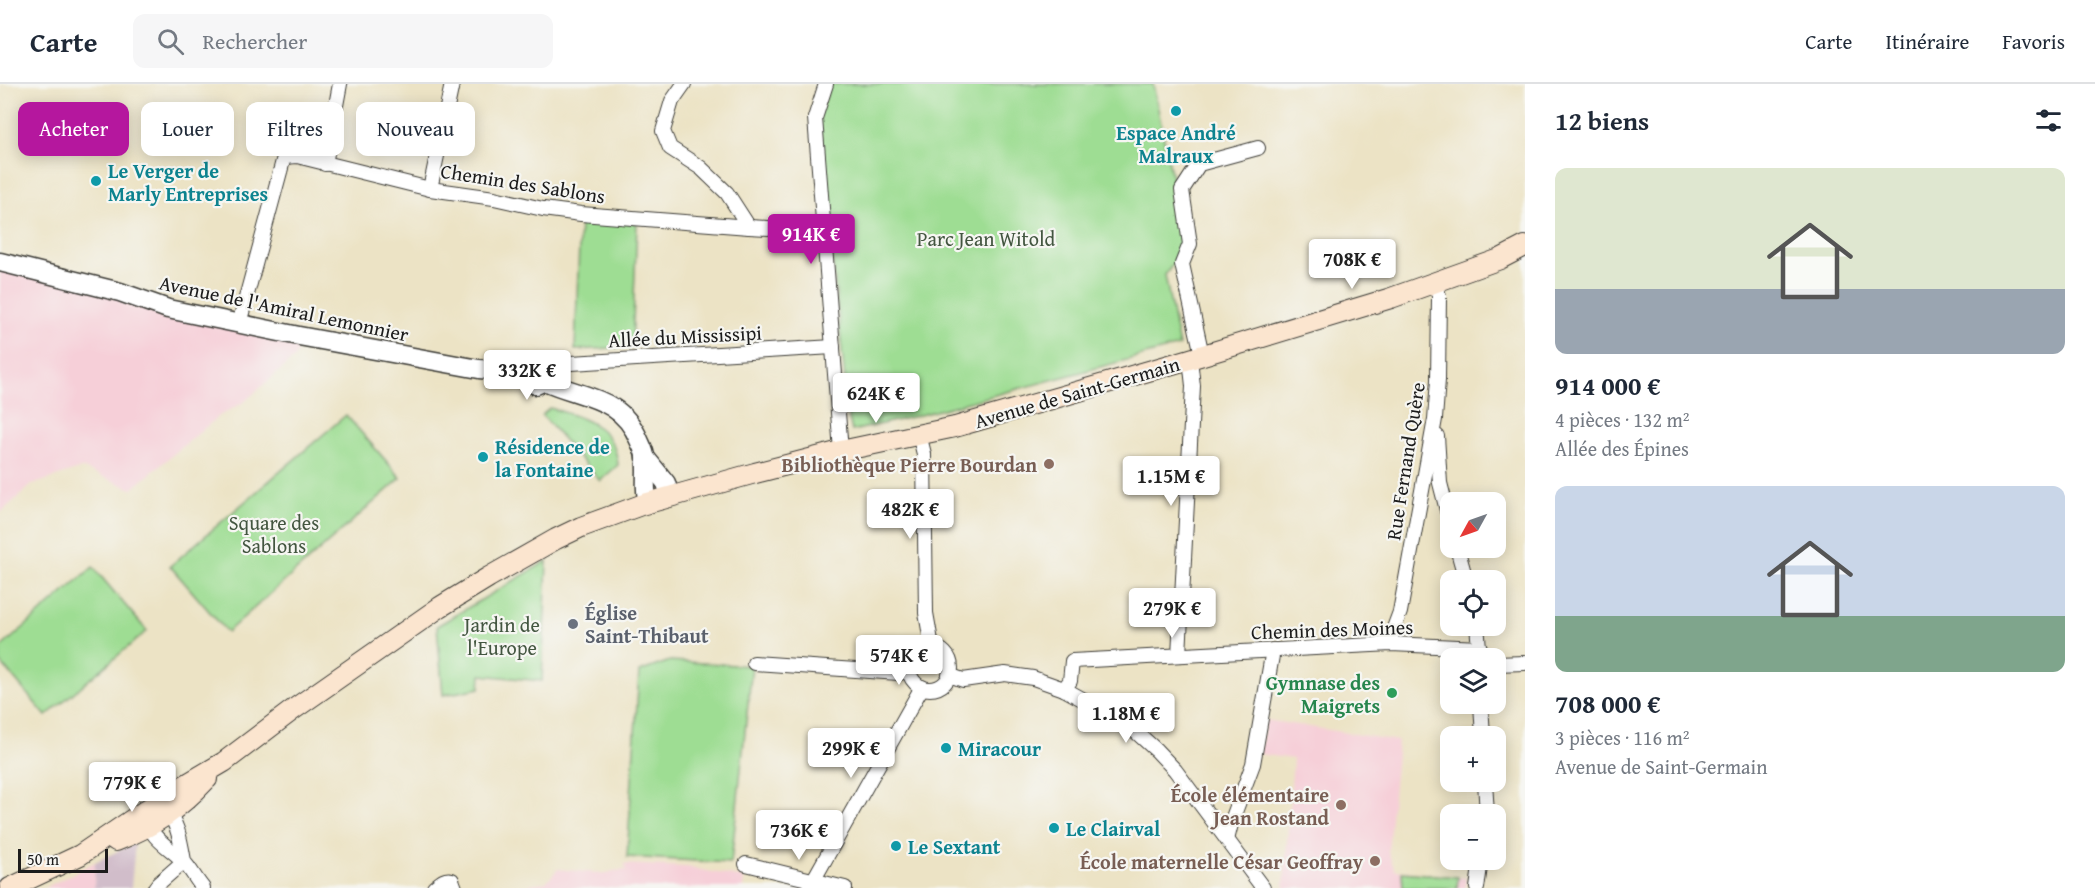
<!DOCTYPE html>
<html lang="fr">
<meta charset="utf-8">
<style>
:root{--surface:#fff;--page:#f6f6f7;--text:#1f2937;--muted:#747a83;--line:#e0e1e3;--accent:#b5179e}
body{margin:0;font-family:"Gentium Book Plus",serif;background:var(--page);color:var(--text);height:100vh;display:flex;flex-direction:column;font-size:22px;white-space:nowrap}
*{box-sizing:border-box;margin:0}
p{font-size:20px;color:var(--muted)}
.icon{flex:none;width:33px;height:33px;fill:none;stroke:currentColor;stroke-width:2;stroke-linecap:round;stroke-linejoin:round}
.map{position:relative;flex:1;overflow:hidden}
.details{display:flex;flex-direction:column;background:var(--surface);width:570px}
.details>*{flex:none}
.top-card{position:absolute;left:18px;top:18px;width:570px;height:54px;display:flex;gap:12px}
.needle{width:39px;rotate:230deg}
.buttons{position:absolute;left:1440px;top:408px;display:grid;gap:12px}
.buttons a{display:grid;place-items:center;width:66px;height:66px;border-radius:12px;background:var(--surface);box-shadow:0 3px 15px #0003;font-size:30px}
.scale{position:absolute;left:18px;bottom:15px;width:90px;box-sizing:border-box;padding-left:6px;border:3px solid #1c1c1c;border-top:0;font-size:16px;line-height:21px;white-space:nowrap;color:#1c1c1c;-webkit-text-stroke:4px #f6f6f2;paint-order:stroke}
.price{position:absolute;translate:-50% -51px;padding:0 14px;border-radius:6px;background:#fff;color:#222;font-size:20px;line-height:39px;filter:drop-shadow(0 2px 3px #0008)}
.price::after{content:'';position:absolute;left:50%;top:36px;width:18px;height:14px;margin-left:-9px;background:inherit;clip-path:polygon(0 0,100% 0,50% 100%)}
.price.selected{background:var(--accent);color:#fff}
ul{padding:0;list-style:none}
li{display:grid;align-content:center;gap:12px;height:318px;padding:0 30px}
li span{display:grid;place-items:center;height:186px;border-radius:12px;color:#555}
li>.icon{margin-inline-start:auto}
span .icon{width:108px;height:108px;fill:#fffc;stroke-width:1}
li b{font-size:26px}
h2{display:flex;justify-content:space-between;align-items:center;height:72px;padding:0 30px;font-size:26px}
.chip{padding:0 21px;border-radius:12px;background:var(--surface);box-shadow:0 3px 15px #0003;font-size:21px;line-height:54px}
.chip.selected{background:var(--accent);color:#fff}
header{display:flex;align-items:center;gap:36px;box-sizing:border-box;height:84px;padding:0 30px;background:var(--surface);border-bottom:2px solid var(--line)}
header strong{font-size:28px}
nav{display:flex;gap:33px;margin-inline-start:auto;font-size:21px}
.search{width:420px;height:54px;background:var(--page);display:flex;align-items:center;gap:15px;box-sizing:border-box;padding:0 21px;border-radius:12px;color:var(--muted);font-size:22px}
main{display:flex;flex:1;min-height:0}
.map>svg:first-child{display:block}
.built{fill:#f6cfd8}
.industrial{fill:#d1bdca}
.green{fill:#9edd93;stroke:#5d7c58;stroke-width:1.5}
.lines{fill:none;stroke-linecap:round;stroke-linejoin:round}
.minor-casing{stroke:#3b3a35;stroke-width:16}
.tertiary-casing{stroke:#3b3a35;stroke-width:21}
.secondary-casing{stroke:#3b3a35;stroke-width:22}
.minor{stroke:#fff;stroke-width:14}
.tertiary{stroke:#fff;stroke-width:18}
.secondary{stroke:#fbe5cf;stroke-width:20}
.culture-dot{fill:#0f9aa8;stroke:#f6f6f2;stroke-width:2}
.education-dot{fill:#8d6e63;stroke:#f6f6f2;stroke-width:2}
.worship-dot{fill:#6b7280;stroke:#f6f6f2;stroke-width:2}
.leisure-dot{fill:#2e9e5b;stroke:#f6f6f2;stroke-width:2}
.labels{text-anchor:middle;dominant-baseline:central;stroke-width:4.5;stroke-linejoin:round;paint-order:stroke}
.culture-label{font-size:20px;font-weight:bold;fill:#0d838f;stroke:#f6f6f2;text-anchor:start}
.street-label{font-size:20px;fill:#1c1c1c;stroke:#f6f6f2}
.park-label{font-size:20px;fill:#435640;stroke:#f6f6f2}
.education-label{font-size:20px;font-weight:bold;fill:#785e54;stroke:#f6f6f2;text-anchor:end}
.worship-label{font-size:20px;font-weight:bold;fill:#5b616d;stroke:#f6f6f2;text-anchor:start}
.leisure-label{font-size:20px;font-weight:bold;fill:#27864d;stroke:#f6f6f2;text-anchor:end}
</style>
<header>
<strong>Carte</strong>
<div class="search"><svg class="icon" aria-label="search" viewBox="0 0 24 24"><circle cx="10" cy="10" r="6"/><path d="M15 15l6 6"/></svg>Rechercher</div>
<nav><a>Carte</a><a>Itinéraire</a><a>Favoris</a></nav>
</header>
<main>
<div class="map">
<svg width="1525" height="804" viewBox="0 0 1525 804">
<rect width="100%" height="100%" fill="#f6f6f2"/>
<filter id="ink" filterUnits="userSpaceOnUse"><feTurbulence type="fractalNoise" baseFrequency=".0167" numOctaves="2"/><feDisplacementMap in="SourceGraphic" scale="12" xChannelSelector="R" yChannelSelector="G"/><feConvolveMatrix kernelMatrix="1 2 1 2 8 2 1 2 1" color-interpolation-filters="sRGB"/></filter>
<filter id="wash" filterUnits="userSpaceOnUse"><feTurbulence type="fractalNoise" baseFrequency=".008" numOctaves="4" result="noise"/><feDisplacementMap in="SourceGraphic" scale="24" xChannelSelector="R" yChannelSelector="G"/><feGaussianBlur stdDeviation="1.35" result="paint"/><feColorMatrix in="noise" values="0 0 0 0 0 0 0 0 0 0 0 0 0 0 0 0 0 1.4 0 .05"/><feComposite in="paint" operator="in"/></filter>
<g filter="url(#wash)">
<rect width="100%" height="100%" fill="#ece3c5"/>
<g class="built">
<polygon points="0,178 299,252 298,266 295,273 244,318 219,332 132,405 82,384 32,401 0,429"/>
<polygon points="1266,636 1398,657 1388,768 1395,786 1466,794 1465,804 1286,804 1284,801 1293,675 1259,670"/>
<polygon points="95,778 94,804 45,804"/>
<polygon points="624,780 687,783 744,794 743,804 527,804 531,800 546,798 558,785 608,790 612,787 626,786"/>
</g>
<polygon class="industrial" points="135,759 131,804 94,804 95,778"/>
<g class="green">
<polygon points="830,0 1153,0 1186,163 1165,191 1179,262 924,330 852,347 849,334 818,35"/>
<polygon points="580,135 637,140 632,263 575,266"/>
<path d="M550 324C583 334 615 341 618 381L600 397 542 331Z"/>
<polygon points="346,331 401,394 227,548 170,482"/>
<polygon points="547,477 542,597 481,591 480,604 443,611 437,542"/>
<polygon points="93,483 147,547 46,632 0,578 0,564"/>
<polygon points="670,577 752,582 731,779 627,773 639,588"/>
<polygon points="1402,788 1458,793 1457,804 1403,804"/>
</g>
</g>
<g filter="url(#ink)">
<g class="lines">
<g class="minor-casing">
<g id="minor">
<polyline points="684,0 672,17 663,47 670,64 701,84 727,109 749,143"/>
<polyline points="826,0 815,34 841,367"/>
<polyline points="325,80 340,0"/>
<polyline points="430,105 452,0"/>
<polyline points="239,240 284,73 297,72 430,105 494,114 543,125 581,130 749,143 824,147"/>
<polyline points="1202,271 1182,180 1190,160 1182,106 1199,80 1258,64"/>
<polyline points="539,281 833,263"/>
<polyline points="919,350 924,370 926,529 932,563"/>
<polyline points="1437,352 1440,399 1450,438"/>
<polyline points="1457,464 1466,496"/>
<polyline points="1477,542 1480,574"/>
<polyline points="1391,560 1391,552 1400,528 1435,335 1438,296 1439,212 1435,198"/>
<circle cx="930" cy="584" r="21"/>
<polyline points="1179,571 1193,302 1190,275"/>
<polyline points="754,579 899,589 909,586"/>
<polyline points="1496,580 1525,579"/>
<polyline points="949,591 963,596 1005,590 1033,594 1064,605 1111,631 1134,646 1156,666 1175,686 1263,804"/>
<polyline points="1064,605 1070,597 1072,577 1391,560 1480,564"/>
<polyline points="1481,620 1483,652"/>
<polyline points="1485,698 1487,730"/>
<path d="M164 725C178 736 181 760 184 777"/>
<path d="M147 734C149 754 171 764 183 777 191 785 196 796 203 804"/>
<polyline points="1227,756 1232,736 1253,680 1273,566"/>
<polyline points="746,780 845,804"/>
<polyline points="155,804 158,800 184,777"/>
<path d="M434 804C440 799 444 794 452 796L455 804"/>
<polyline points="809,804 922,603"/>
<polyline points="1477,804 1481,776"/>
</g>
</g>
<g class="tertiary-casing">
<g id="tertiary">
<polyline points="0,178 120,208 168,225 299,252 479,285 517,288 526,291 531,299 536,301 545,297"/>
<polyline points="526,291 531,282 539,281 547,287 545,297"/>
<path d="M545 297C582 314 621 312 639 356 641 361 645 367 645 373 648 389 643 401 648 419"/>
<polyline points="645,373 666,399 670,413"/>
</g>
</g>
<g class="secondary-casing">
<g id="secondary">
<path d="M116 757C156 741 178 726 207 695"/>
<polyline points="10,804 80,771 168,711 224,678 294,625 440,523 489,493 556,455 581,443 641,421 755,389 841,367 955,343 1190,275 1391,214 1500,175 1525,162"/>
</g>
</g>
<use href="#minor" class="minor"/>
<use href="#tertiary" class="tertiary"/>
<use href="#secondary" class="secondary"/>
</g>
</g>
<g class="culture-dot">
<circle cx="1176" cy="27" r="6"/>
<circle cx="96" cy="97" r="6"/>
<circle cx="483" cy="373" r="6"/>
<circle cx="946" cy="664" r="6"/>
<circle cx="1054" cy="744" r="6"/>
<circle cx="896" cy="762" r="6"/>
</g>
<g class="education-dot">
<circle cx="1049" cy="380" r="6"/>
<circle cx="1341" cy="721" r="6"/>
<circle cx="1375" cy="777" r="6"/>
</g>
<circle class="worship-dot" cx="573" cy="540" r="6"/>
<circle class="leisure-dot" cx="1392" cy="609" r="6"/>
<g class="labels">
<g class="culture-label">
<text x="1176" y="48" text-anchor="middle">Espace André<tspan x="1176" dy="23">Malraux</tspan></text>
<text x="108" y="86">Le Verger de<tspan x="108" dy="23">Marly Entreprises</tspan></text>
<text x="495" y="362">Résidence de<tspan x="495" dy="23">la Fontaine</tspan></text>
<text x="958" y="664">Miracour</text>
<text x="1066" y="744">Le Clairval</text>
<text x="908" y="762">Le Sextant</text>
</g>
<g class="street-label">
<text transform="translate(523 99) rotate(9)">Chemin des Sablons</text>
<text transform="translate(284 224) rotate(12)">Avenue de l'Amiral Lemonnier</text>
<text transform="translate(685 252) rotate(-3)">Allée du Mississipi</text>
<text transform="translate(1077 308) rotate(-16)">Avenue de Saint-Germain</text>
<text transform="translate(1405 377) rotate(-81)">Rue Fernand Quère</text>
<text transform="translate(1332 545) rotate(-2)">Chemin des Moines</text>
</g>
<g class="park-label">
<text x="986" y="154">Parc Jean Witold</text>
<text x="274" y="438">Square des<tspan x="274" dy="23">Sablons</tspan></text>
<text x="502" y="540">Jardin de<tspan x="502" dy="23">l'Europe</tspan></text>
</g>
<g class="education-label">
<text x="1037" y="380">Bibliothèque Pierre Bourdan</text>
<text x="1329" y="710">École élémentaire<tspan x="1329" dy="23">Jean Rostand</tspan></text>
<text x="1363" y="777">École maternelle César Geoffray</text>
</g>
<g class="worship-label">
<text x="585" y="528">Église<tspan x="585" dy="23">Saint-Thibaut</tspan></text>
</g>
<g class="leisure-label">
<text x="1380" y="598">Gymnase des<tspan x="1380" dy="23">Maigrets</tspan></text>
</g>
</g>
</svg>
<div class="buttons">
<a><svg class="needle" viewBox="-14 -14 28 28"><path d="M0-13l5 13h-10z" fill="#e53935"/><path d="M0 13l5-13h-10z" fill="#747a83"/></svg></a>
<a><svg class="icon" aria-label="locate" viewBox="0 0 24 24"><circle cx="12" cy="12" r="6"/><path d="M12 2v4M12 18v4M2 12h4M18 12h4"/></svg></a>
<a><svg class="icon" aria-label="layers" viewBox="0 0 24 24"><path d="M12 4l9 5-9 5-9-5zM3 14l9 5 9-5"/></svg></a>
<a>+</a>
<a>−</a>
</div>
<div class="scale">50 m</div>
<b class="price selected" style="left:811px;top:181px">914K €</b>
<b class="price" style="left:1352px;top:206px">708K €</b>
<b class="price" style="left:527px;top:317px">332K €</b>
<b class="price" style="left:876px;top:340px">624K €</b>
<b class="price" style="left:1171px;top:423px">1.15M €</b>
<b class="price" style="left:910px;top:456px">482K €</b>
<b class="price" style="left:1172px;top:555px">279K €</b>
<b class="price" style="left:899px;top:602px">574K €</b>
<b class="price" style="left:1126px;top:660px">1.18M €</b>
<b class="price" style="left:851px;top:695px">299K €</b>
<b class="price" style="left:132px;top:729px">779K €</b>
<b class="price" style="left:799px;top:777px">736K €</b>
<div class="top-card">
<a class="chip selected">Acheter</a>
<a class="chip">Louer</a>
<a class="chip">Filtres</a>
<a class="chip">Nouveau</a>
</div>
</div>
<section class="details">
<h2>12 biens<svg class="icon" aria-label="filters" viewBox="0 0 24 24"><path d="M4 7h16M4 17h16"/><circle cx="9" cy="7" r="2"/><circle cx="15" cy="17" r="2"/></svg></h2>
<ul>
<li><span style="background:linear-gradient(#dfe7d0 65%,#9aa5b1 0)"><svg class="icon" aria-label="home" viewBox="0 0 24 24"><path d="M3 11l9-7 9 7M6 9v11h12V9"/></svg></span><div><b>914 000 €</b><p>4 pièces · 132 m²</p><p>Allée des Épines</p></div></li>
<li><span style="background:linear-gradient(#c9d6e8 70%,#7fa58c 0)"><svg class="icon" aria-label="home" viewBox="0 0 24 24"><path d="M3 11l9-7 9 7M6 9v11h12V9"/></svg></span><div><b>708 000 €</b><p>3 pièces · 116 m²</p><p>Avenue de Saint-Germain</p></div></li>
</ul>
</section>
</main>
